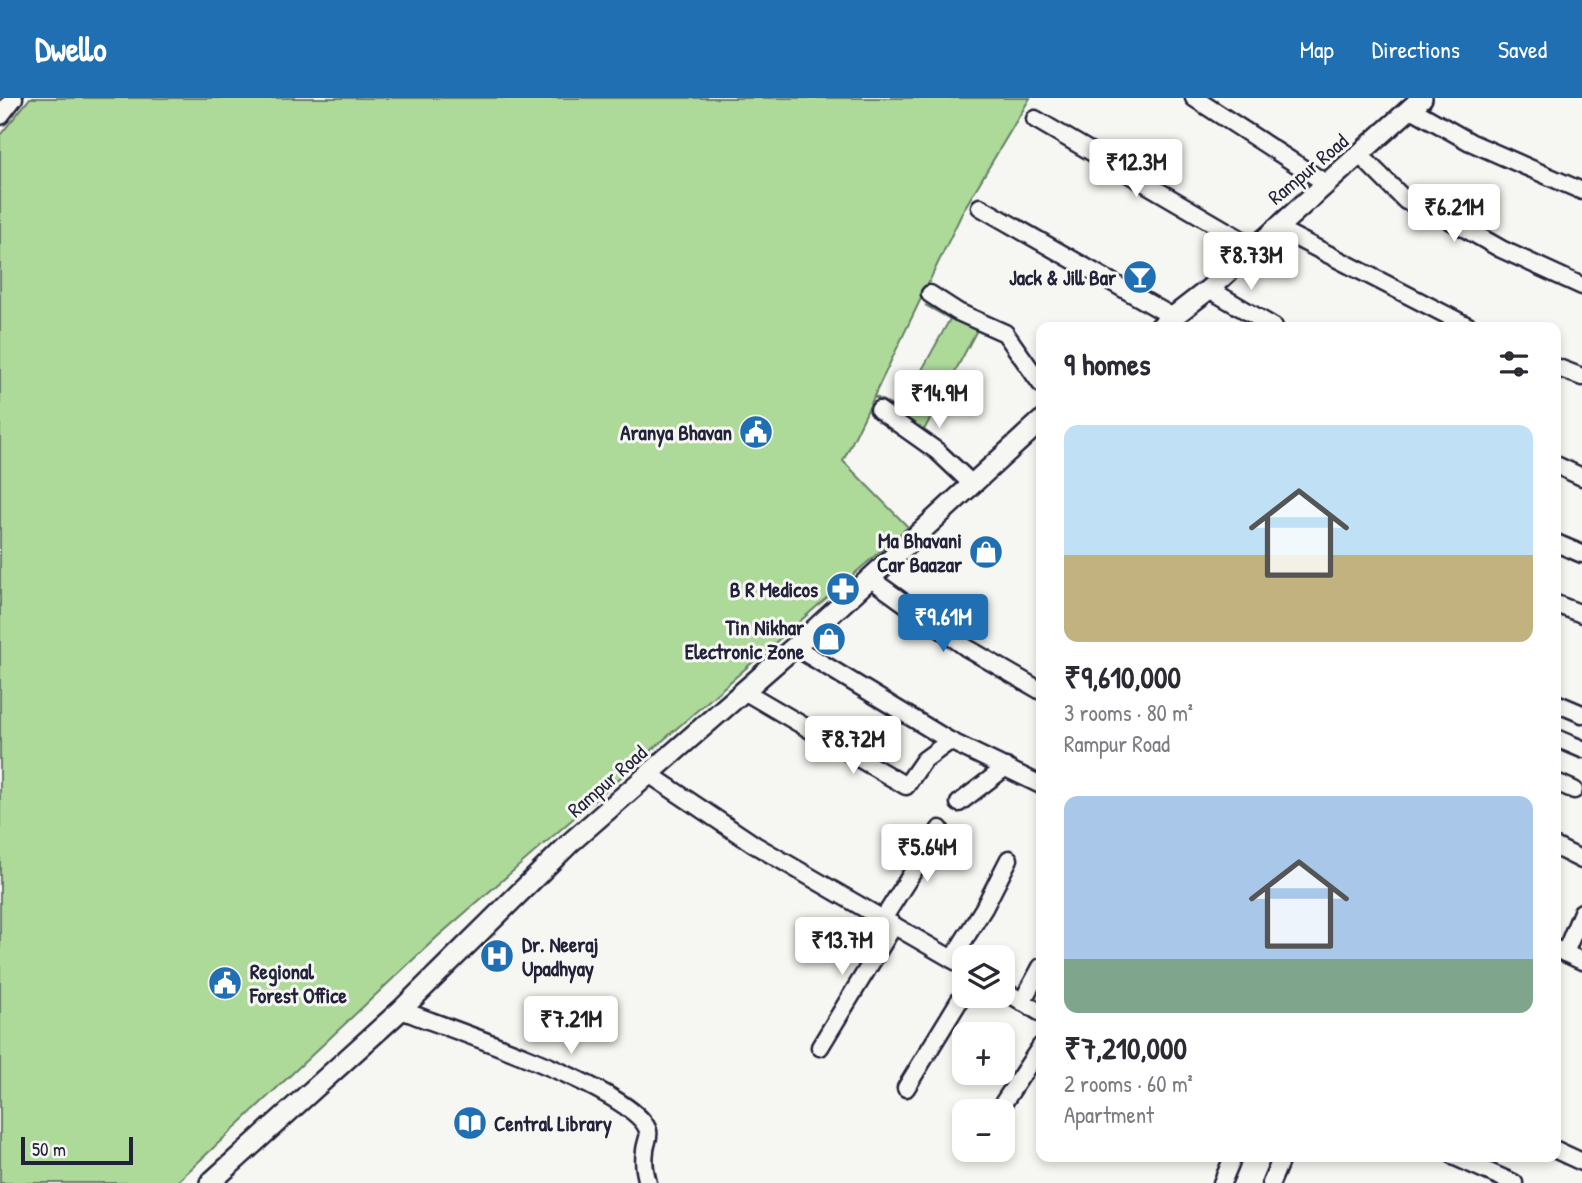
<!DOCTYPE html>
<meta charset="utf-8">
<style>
:root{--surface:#fff;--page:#f2f2f3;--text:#2b2b33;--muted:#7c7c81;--accent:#1f6fb2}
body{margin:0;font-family:"Patrick Hand",sans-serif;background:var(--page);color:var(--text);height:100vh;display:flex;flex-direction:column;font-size:26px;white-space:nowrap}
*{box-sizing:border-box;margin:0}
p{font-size:23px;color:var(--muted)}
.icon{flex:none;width:38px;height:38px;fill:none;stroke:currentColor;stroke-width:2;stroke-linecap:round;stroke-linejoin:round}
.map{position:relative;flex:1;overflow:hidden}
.side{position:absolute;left:1036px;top:224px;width:525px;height:840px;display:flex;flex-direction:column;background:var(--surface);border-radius:14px;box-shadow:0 4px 10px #0003}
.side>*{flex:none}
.fabs{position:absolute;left:952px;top:847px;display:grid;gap:14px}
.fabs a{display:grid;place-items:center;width:63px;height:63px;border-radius:14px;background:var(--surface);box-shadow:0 4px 10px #0003;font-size:35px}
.scale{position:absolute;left:21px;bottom:18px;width:112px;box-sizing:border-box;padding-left:7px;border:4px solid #22223b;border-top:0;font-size:19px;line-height:24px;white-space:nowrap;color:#22223b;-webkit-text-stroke:5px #f6f6f2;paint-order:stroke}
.price{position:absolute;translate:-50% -60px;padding:0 16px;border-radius:7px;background:#fff;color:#222;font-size:23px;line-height:46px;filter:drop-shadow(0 2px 4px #0008)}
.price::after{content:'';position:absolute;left:50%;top:42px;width:21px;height:16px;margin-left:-10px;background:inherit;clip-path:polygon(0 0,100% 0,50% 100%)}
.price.selected{background:var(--accent);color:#fff}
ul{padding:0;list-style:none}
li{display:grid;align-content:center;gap:14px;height:371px;padding:0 28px}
li span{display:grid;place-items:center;height:217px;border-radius:14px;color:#555}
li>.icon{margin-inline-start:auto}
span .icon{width:126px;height:126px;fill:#fffc;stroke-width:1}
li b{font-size:30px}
h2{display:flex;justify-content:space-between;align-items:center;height:84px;padding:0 28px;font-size:30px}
header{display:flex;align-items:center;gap:42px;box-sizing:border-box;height:98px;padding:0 35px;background:var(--accent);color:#fff}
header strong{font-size:33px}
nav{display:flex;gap:38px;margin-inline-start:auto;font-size:24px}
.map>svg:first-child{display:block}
.green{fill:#adda99;stroke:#687e6a;stroke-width:2}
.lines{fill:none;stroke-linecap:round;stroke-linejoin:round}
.minor-casing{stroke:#22223b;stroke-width:21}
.major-casing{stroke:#22223b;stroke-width:24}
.minor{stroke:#f6f6f2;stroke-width:16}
.major{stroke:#f6f6f2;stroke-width:19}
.labels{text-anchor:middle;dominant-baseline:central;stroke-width:6;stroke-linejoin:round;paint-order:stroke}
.street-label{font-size:21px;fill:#22223b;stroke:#f6f6f2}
.poi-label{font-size:21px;font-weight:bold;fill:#22223b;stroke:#f6f6f2;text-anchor:end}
</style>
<header>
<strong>Dwello</strong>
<nav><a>Map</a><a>Directions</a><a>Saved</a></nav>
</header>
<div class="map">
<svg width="1582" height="1085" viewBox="0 0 1582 1085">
<rect width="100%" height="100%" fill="#f6f6f2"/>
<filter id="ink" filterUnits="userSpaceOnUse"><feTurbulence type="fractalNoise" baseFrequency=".0143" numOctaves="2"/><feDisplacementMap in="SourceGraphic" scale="14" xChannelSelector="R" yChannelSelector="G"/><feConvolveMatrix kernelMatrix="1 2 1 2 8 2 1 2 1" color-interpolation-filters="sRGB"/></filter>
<g filter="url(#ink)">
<polygon class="green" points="30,0 1030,0 964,111 874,298 900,312 950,221 925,207 978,230 924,332 874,299 843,363 908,429 436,840 176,1085 0,1085 0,37"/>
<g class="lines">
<g class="minor-casing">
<g id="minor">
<polyline points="1194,0 1327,86"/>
<polyline points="1410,10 1470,44 1582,93"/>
<polyline points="0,18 14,0"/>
<polyline points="1035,21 1254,149"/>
<polyline points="1360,57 1406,103 1420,105 1501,151 1582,188"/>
<polyline points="980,109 1173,219"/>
<polyline points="1275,129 1470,229"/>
<polyline points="1209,191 1274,229"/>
<polyline points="930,196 958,214 1005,235 1041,286"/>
<polyline points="1556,269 1582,279"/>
<polyline points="879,312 937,353 973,387"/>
<polyline points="1556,367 1582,379"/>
<polyline points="1556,445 1582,456"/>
<polyline points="871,481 967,550 1041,593"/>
<polyline points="1556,506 1582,516"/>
<polyline points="795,549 950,643 1041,687"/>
<polyline points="744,593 906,688 924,662 950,643"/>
<polyline points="1556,605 1582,616"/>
<polyline points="1556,640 1582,651"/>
<polyline points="649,676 755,747 964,868"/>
<polyline points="1556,684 1574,692"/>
<polyline points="959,705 1006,669"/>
<polyline points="1556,749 1582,762"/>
<polyline points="883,821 940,731"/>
<polyline points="1556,851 1582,863"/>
<polyline points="1565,855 1582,814"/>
<polyline points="952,861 984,810 1009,761"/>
<polyline points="1003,892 1041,915"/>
<polyline points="1022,904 1041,869"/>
<path d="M401 912C444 929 638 992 648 1033 650 1038 645 1047 645 1053 643 1065 645 1074 648 1085"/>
<polyline points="820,949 894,827"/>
<polyline points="906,990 964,895"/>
<polyline points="998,1013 1041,948"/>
<polyline points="1556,1052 1582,1064"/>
<polyline points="1455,1059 1514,1085"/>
<polyline points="1222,1085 1233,1059"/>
<polyline points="1271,1085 1282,1059"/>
</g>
</g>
<g class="major-casing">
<g id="major">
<polyline points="1160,229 1209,191 1422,0"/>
<polyline points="210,1085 401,912 571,744 815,531 1041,323"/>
</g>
</g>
<use href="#minor" class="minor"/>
<use href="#major" class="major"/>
</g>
</g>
<defs>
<g id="bar-disc" transform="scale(1.75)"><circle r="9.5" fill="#1f6fb2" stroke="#f6f6f2"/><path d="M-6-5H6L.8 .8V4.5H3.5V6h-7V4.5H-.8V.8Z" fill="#fff"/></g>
<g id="civic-disc" transform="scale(1.75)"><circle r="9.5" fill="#1f6fb2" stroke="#f6f6f2"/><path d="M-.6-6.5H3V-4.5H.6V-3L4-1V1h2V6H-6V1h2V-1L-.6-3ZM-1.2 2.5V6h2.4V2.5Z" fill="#fff"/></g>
<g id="shop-disc" transform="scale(1.75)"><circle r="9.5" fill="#1f6fb2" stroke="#f6f6f2"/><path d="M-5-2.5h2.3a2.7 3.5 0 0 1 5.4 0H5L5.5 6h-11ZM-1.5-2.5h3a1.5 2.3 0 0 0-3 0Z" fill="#fff"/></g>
<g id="pharmacy-disc" transform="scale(1.75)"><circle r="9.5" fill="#1f6fb2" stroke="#f6f6f2"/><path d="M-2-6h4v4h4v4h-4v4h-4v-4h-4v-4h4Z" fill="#fff"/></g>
<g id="hospital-disc" transform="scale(1.75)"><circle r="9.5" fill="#1f6fb2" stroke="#f6f6f2"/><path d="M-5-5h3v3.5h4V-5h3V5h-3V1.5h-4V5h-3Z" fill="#fff"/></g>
<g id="library-disc" transform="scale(1.75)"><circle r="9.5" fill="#1f6fb2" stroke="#f6f6f2"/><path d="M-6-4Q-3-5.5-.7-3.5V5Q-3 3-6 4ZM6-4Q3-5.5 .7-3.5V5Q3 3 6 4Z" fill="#fff"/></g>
</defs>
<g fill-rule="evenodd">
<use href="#bar-disc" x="1140" y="179"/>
<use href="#civic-disc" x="756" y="334"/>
<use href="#shop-disc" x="986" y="454"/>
<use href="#pharmacy-disc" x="843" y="491"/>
<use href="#shop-disc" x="829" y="541"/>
<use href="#hospital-disc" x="497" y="858"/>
<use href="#civic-disc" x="225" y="885"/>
<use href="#library-disc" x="470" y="1025"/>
</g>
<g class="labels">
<g class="street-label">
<text transform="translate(1308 71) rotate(-40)">Rampur Road</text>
<text transform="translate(607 683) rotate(-41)">Rampur Road</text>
</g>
<g class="poi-label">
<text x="1116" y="179">Jack &amp; Jill Bar</text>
<text x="732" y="334">Aranya Bhavan</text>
<text x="962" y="442">Ma Bhavani<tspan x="962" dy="24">Car Baazar</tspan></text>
<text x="818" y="491">B R Medicos</text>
<text x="804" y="529">Tin Nikhar<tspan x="804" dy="24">Electronic Zone</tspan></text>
<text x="522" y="846" text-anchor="start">Dr. Neeraj<tspan x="522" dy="24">Upadhyay</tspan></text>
<text x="250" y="873" text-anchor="start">Regional<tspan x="250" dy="24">Forest Office</tspan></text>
<text x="494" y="1025" text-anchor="start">Central Library</text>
</g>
</g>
</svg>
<div class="fabs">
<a><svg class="icon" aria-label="layers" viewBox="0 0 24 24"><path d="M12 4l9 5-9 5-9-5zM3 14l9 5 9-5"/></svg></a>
<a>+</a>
<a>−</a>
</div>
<div class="scale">50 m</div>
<b class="price" style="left:1136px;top:101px">₹12.3M</b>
<b class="price" style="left:1454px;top:146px">₹6.21M</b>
<b class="price" style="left:1251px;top:194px">₹8.73M</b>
<b class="price" style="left:939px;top:332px">₹14.9M</b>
<b class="price selected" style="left:943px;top:556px">₹9.61M</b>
<b class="price" style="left:853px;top:678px">₹8.72M</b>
<b class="price" style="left:927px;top:786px">₹5.64M</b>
<b class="price" style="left:842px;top:879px">₹13.7M</b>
<b class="price" style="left:571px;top:958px">₹7.21M</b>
<section class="side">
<h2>9 homes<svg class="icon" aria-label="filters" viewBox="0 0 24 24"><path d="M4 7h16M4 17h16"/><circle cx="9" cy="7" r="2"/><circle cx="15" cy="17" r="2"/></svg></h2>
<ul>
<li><span style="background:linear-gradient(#bfe0f5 60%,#c2b280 0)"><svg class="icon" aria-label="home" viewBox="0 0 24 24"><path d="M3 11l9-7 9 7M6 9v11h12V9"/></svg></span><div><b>₹9,610,000</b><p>3 rooms · 80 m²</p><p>Rampur Road</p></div></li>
<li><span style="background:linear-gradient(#a9c7e8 75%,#7fa58c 0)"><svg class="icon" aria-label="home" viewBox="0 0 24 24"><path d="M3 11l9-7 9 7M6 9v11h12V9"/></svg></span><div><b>₹7,210,000</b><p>2 rooms · 60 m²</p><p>Apartment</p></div></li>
</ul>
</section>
</div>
